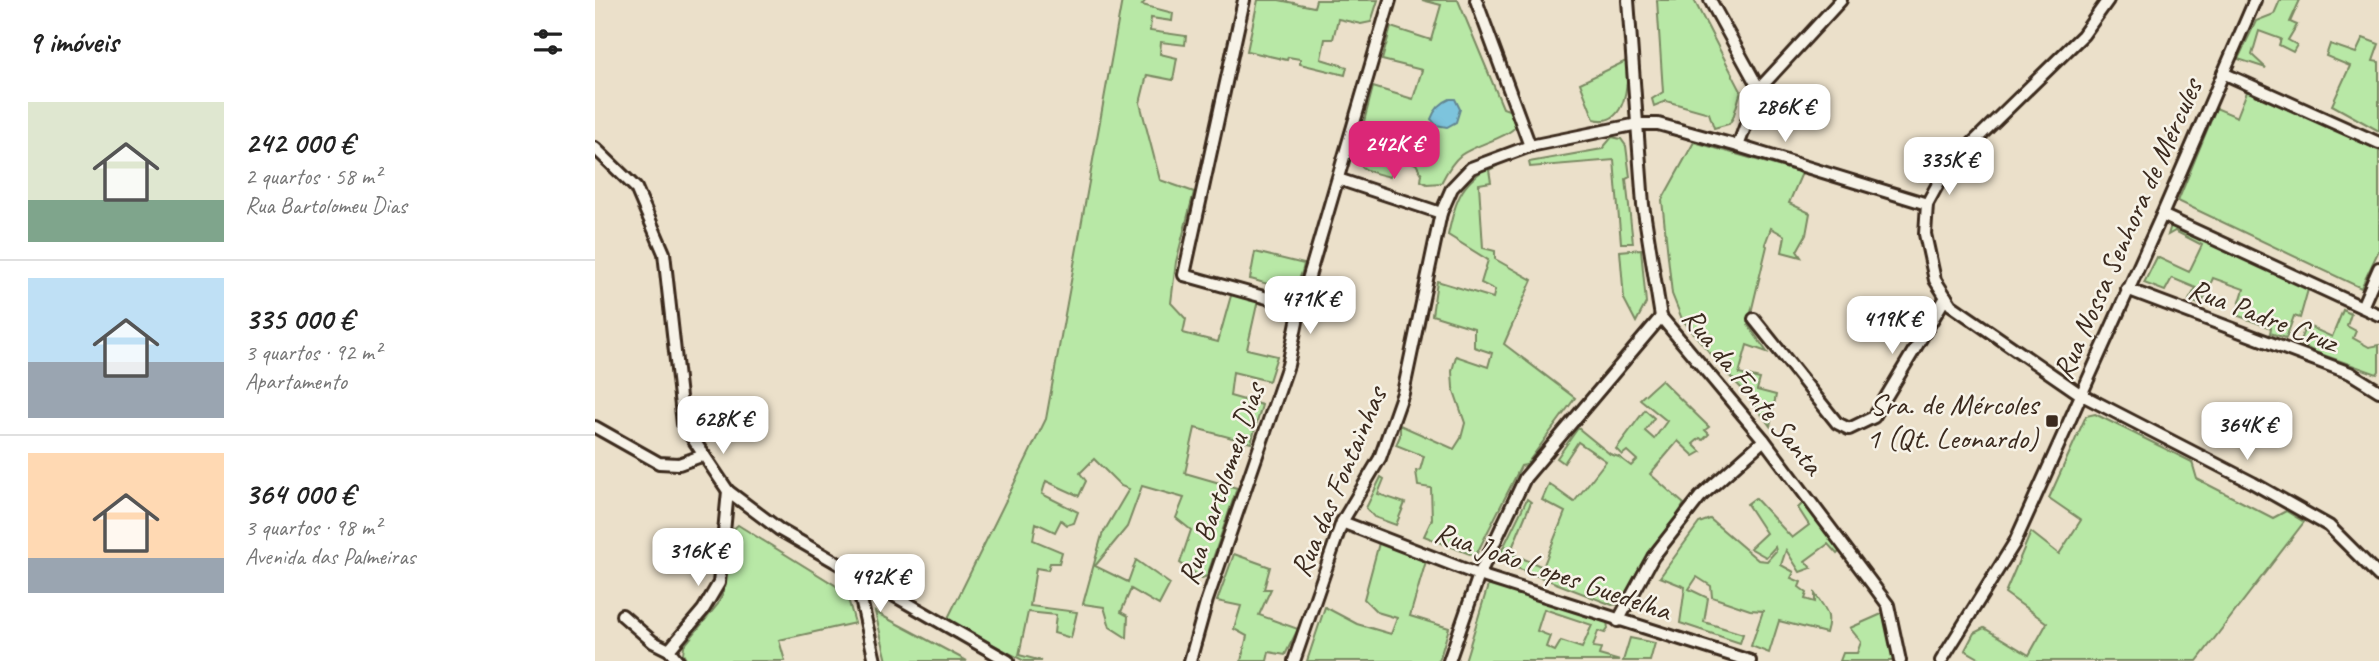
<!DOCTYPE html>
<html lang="pt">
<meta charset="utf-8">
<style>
:root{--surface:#fff;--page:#f6f6f6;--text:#222;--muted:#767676;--line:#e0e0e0;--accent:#db2777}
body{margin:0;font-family:Caveat,sans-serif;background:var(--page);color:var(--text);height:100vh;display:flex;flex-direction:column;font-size:26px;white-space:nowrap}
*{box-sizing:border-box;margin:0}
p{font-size:23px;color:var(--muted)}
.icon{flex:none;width:38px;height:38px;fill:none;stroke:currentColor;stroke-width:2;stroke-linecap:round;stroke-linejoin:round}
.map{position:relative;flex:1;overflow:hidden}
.side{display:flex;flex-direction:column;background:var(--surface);width:595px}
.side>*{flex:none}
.price{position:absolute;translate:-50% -60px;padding:0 16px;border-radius:14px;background:#fff;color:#222;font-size:23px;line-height:46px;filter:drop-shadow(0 2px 4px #0008)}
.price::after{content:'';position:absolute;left:50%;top:42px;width:21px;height:16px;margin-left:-10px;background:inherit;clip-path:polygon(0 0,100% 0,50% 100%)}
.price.active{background:var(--accent);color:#fff}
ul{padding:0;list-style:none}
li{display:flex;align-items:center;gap:21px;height:175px;padding:0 28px}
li+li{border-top:2px solid var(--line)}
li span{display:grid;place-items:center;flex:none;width:196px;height:140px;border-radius:0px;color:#555}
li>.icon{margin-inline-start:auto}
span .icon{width:84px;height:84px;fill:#fffc;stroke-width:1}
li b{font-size:30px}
h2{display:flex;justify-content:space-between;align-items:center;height:84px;padding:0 28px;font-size:30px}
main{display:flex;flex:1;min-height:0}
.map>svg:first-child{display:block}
.green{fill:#b8e8a6;stroke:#7a8962;stroke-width:2;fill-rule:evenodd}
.water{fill:#7dc4dd;stroke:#638691;stroke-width:2}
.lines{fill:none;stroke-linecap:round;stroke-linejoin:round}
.minor-casing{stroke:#3b2a1e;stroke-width:16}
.minor{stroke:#f7f3e8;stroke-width:10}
.poi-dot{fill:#3b2a1e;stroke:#f7f3e8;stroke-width:2.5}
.labels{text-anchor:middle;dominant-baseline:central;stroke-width:5;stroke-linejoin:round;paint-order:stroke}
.street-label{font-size:30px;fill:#3b2a1e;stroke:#f7f3e8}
.poi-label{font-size:30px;fill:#3b2a1e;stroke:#f7f3e8;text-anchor:end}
</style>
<main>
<section class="side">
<h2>9 imóveis<svg class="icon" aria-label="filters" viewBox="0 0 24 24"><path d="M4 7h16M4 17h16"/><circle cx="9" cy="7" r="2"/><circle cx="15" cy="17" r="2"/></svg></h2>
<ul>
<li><span style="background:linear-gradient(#dfe7d0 70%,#7fa58c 0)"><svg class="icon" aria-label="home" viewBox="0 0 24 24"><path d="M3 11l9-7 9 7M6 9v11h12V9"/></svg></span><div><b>242 000 €</b><p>2 quartos · 58 m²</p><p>Rua Bartolomeu Dias</p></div></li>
<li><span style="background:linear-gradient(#bfe0f5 60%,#9aa5b1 0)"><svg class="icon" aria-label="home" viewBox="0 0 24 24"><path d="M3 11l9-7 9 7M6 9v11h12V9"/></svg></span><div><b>335 000 €</b><p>3 quartos · 92 m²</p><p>Apartamento</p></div></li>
<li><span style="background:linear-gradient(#ffd9b3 75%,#9aa5b1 0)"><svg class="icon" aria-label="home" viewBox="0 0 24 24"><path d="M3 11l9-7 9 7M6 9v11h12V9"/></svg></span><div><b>364 000 €</b><p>3 quartos · 98 m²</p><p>Avenida das Palmeiras</p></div></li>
</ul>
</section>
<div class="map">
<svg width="1784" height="661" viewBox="0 0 1784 661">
<rect width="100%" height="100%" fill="#ebe0ca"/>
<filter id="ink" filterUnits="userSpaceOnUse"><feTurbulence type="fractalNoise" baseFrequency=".0143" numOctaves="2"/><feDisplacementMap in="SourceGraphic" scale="14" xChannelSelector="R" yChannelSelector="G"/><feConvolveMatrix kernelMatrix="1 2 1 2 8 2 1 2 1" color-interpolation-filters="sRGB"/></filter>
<g filter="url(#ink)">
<g class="green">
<polygon points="527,0 551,0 547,5 578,13 577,21 556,18 555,31 591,36 590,45 566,42 565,54 582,58 578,80 552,75 545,103 565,180 599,192 581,262 576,303 591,319 588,333 623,342 637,292 663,300 652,349 682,356 674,381 638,372 635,396 667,405 656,443 600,428 590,473 642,488 612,576 607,578 585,563 596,530 581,518 589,498 547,486 532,527 500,566 533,582 541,560 575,584 564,605 536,589 526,612 533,616 532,638 515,627 509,607 488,604 507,535 534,489 526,486 499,459 485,473 491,481 484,496 451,481 447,494 483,512 479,523 472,525 466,520 460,532 441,523 438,540 467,552 464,563 455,563 453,570 441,568 435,606 482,612 476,638 459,633 461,615 433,612 424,655 447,661 429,661 352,620 451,419"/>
<polygon points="663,0 684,0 719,7 721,0 783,0 776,22 766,24 743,19 738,39 730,39 726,59 752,67 750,75 705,64 705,59 693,57 692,60 652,51"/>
<path d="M827 0H863L908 108 919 112 922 125C913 138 881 144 866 155 857 162 851 173 846 183L832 184 826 181 827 174 821 164 802 156 795 177C781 173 764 172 760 156L778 87 818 99 827 70 787 60 796 27 836 40 846 5Z"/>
<polygon points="1062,0 1099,0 1146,91 1138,118 1134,124 1119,128 1114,113 1071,101 1059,106 1057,99 1068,92"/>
<polygon points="1685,0 1705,0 1695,22 1702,25 1693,40 1702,45 1698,52 1684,45 1686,39 1664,31 1657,55 1671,68 1643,59 1661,21 1679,14"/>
<polygon points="1768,38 1784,44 1778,61 1784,62 1784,131 1737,105 1755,66 1731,56 1735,44 1761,53"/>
<path d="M1033 60C1033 81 1032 128 999 119L985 83Z"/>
<polygon points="1653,89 1784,149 1784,250 1766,288 1583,201 1621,108 1642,117"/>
<polygon points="1017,137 1026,139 1031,146 1035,177 1031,179 1038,243 1026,243 1019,160 935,167 934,162 1007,149"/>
<polygon points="1099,142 1207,173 1194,203 1215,213 1211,235 1202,251 1206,257 1187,252 1190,236 1176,228 1170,244 1172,246 1153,325 1172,352 1152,345 1144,374 1165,379 1162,390 1181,395 1175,426 1150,392 1129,370 1087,319 1077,294 1067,200"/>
<path d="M902 161V166L894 170 896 182 884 184 888 248 900 251V259L937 280 909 344 980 398 931 465 926 466 882 553 877 555 829 536 837 519 836 488 823 486 821 471 825 470 829 456 801 445 805 436V425L859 449 866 438 870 423 858 388 857 371 861 356 893 367 897 353 879 347V328L837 315 842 281 898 298 900 290 886 283 893 260 853 235C862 195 866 183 902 161Z"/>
<polygon points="1577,222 1714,286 1705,318 1699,316 1691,338 1675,333 1676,328 1641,315 1649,289 1618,278 1606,305 1594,300 1601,288 1577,278 1570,291 1549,283 1562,257 1594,272 1607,245 1580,231 1573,235"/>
<polygon points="1046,249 1051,303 1041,322 1029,299 1025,251"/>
<path d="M660 252 709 264C703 299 680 285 655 279Z"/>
<polygon points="1748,310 1756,314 1752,326 1761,331 1758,338 1774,347 1784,345 1784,371 1782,374 1720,352 1704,343 1711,325 1737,337"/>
<polygon points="1066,380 1114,427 1110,430 1114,434 1108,440 1105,438 1098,444 1106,452 1099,456 1083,441 1055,474 1089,504 1029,603 1017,605 909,563 905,559 905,554 932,499 936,502 915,553 948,567 970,512 947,500 954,484 979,502 1011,461 983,442 969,463 962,458 983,428 1015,454 1024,457 1036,466 1042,460 1032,451 1027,455 1021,449 1050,410 1059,418 1050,431 1059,439 1072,421 1045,399"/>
<polygon points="1500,414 1597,462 1602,479 1678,518 1691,511 1709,522 1602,661 1389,661 1370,650 1379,633 1389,628 1434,655 1452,623 1410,593 1436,532 1464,554 1486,520 1454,498 1491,416"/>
<polygon points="786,477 789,479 783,494 810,503 801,525 779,517 771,508"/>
<path d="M1160 498 1197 538 1214 525 1203 508 1210 501 1247 549 1242 554 1233 544 1210 561 1216 568 1205 572 1191 550 1186 565 1199 572 1196 578 1206 582 1204 587 1212 593 1210 599 1220 602V594C1231 610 1237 614 1231 633L1184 621 1174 653 1156 646 1168 611 1155 610 1117 597 1116 586 1102 577 1094 589 1113 598 1109 622 1148 634 1145 643 1085 623 1090 587 1065 577 1104 523 1115 519 1163 560 1172 561 1181 551 1180 547 1171 557 1155 548 1171 533 1152 504Z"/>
<polygon points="143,525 251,592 260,623 184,640 190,661 92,661 88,654 89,646 123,604 129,590 136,531"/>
<polygon points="784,543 831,561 815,616 854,628 844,661 712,661 730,607 762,624 796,634 802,618 782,612 769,599"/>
<polygon points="639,554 675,567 669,589 676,589 664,615 703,629 690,655 674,652 672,661 646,661 652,636 639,629 646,606 622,601"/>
<path d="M895 579 1012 621 1013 629 1010 633 1003 631 998 647 1006 648 1004 655 1025 661H870ZM949 609 997 625 987 648 966 641 960 651 951 647 955 636 942 631Z"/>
<polygon points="280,612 372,661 292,661"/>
<polygon points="1289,613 1299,661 1245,661 1248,653 1262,653 1266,642 1255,628"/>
<polygon points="1035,638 1060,643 1055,661 1028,661"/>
</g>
<path class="water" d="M855 99H860L865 109 861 122 852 127 841 125 836 119C840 109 845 103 855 99Z"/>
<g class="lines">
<g class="minor-casing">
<g id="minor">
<polyline points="649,0 589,275 705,307"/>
<polyline points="881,0 935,146"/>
<polyline points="1033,0 1048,205 1066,317 1169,440 1293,605 1305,661"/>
<polyline points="1115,0 1164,89"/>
<polyline points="1513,0 1488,35 1351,169 1332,204 1330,234 1340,280 1356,305 1485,394 1658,483 1734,526 1784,576"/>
<polyline points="1628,73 1784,143"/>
<polyline points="1143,146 1164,89 1246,0"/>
<polyline points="0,148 41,188 69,253 88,424 133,491 185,530 413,661"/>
<polyline points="743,179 846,213"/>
<polyline points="1567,215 1784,315"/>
<polyline points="1532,289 1755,373 1784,391"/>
<polyline points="1767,307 1784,268"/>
<polyline points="1159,319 1242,423 1254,429 1279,417 1351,297"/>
<polyline points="0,427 64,463 84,464 109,455"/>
<polyline points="747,522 884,575 1155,661"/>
<polyline points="260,573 280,661"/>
<polyline points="27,615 58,642 74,650"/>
<polyline points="1023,621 1058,557 1105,497 1169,440"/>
<polyline points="83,661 74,650 108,610 124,583 133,491"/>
<polyline points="595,661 612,600 693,365 705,307 795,0"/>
<polyline points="699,661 747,522 785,458 808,393 846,213 857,188 876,168 935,146 1043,124 1063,124 1143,146 1332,204"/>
<polyline points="854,661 884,575 930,478 1066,317"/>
<polyline points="1346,661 1420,542 1567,215 1660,0"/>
</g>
</g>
<use href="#minor" class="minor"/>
</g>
</g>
<rect class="poi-dot" x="1450" y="414" width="14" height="14" rx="3.5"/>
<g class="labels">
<g class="street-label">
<text transform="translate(1532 229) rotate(-66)">Rua Nossa Senhora de Mércules</text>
<text transform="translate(1668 315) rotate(21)">Rua Padre Cruz</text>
<text transform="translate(1158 391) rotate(51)">Rua da Fonte Santa</text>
<text transform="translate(743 482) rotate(-67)">Rua das Fontainhas</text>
<text transform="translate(626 484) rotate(-71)">Rua Bartolomeu Dias</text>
<text transform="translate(958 571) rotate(19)">Rua João Lopes Guedelha</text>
</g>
<g class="poi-label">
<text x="1443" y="404">Sra. de Mércoles<tspan x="1443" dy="34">1 (Qt. Leonardo)</tspan></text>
</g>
</g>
</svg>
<b class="price" style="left:1190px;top:144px">286K €</b>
<b class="price active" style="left:799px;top:181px">242K €</b>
<b class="price" style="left:1354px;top:197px">335K €</b>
<b class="price" style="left:715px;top:336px">471K €</b>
<b class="price" style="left:1297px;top:356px">419K €</b>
<b class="price" style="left:128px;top:456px">628K €</b>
<b class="price" style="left:1652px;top:462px">364K €</b>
<b class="price" style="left:103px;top:588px">316K €</b>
<b class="price" style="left:285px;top:614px">492K €</b>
</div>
</main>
